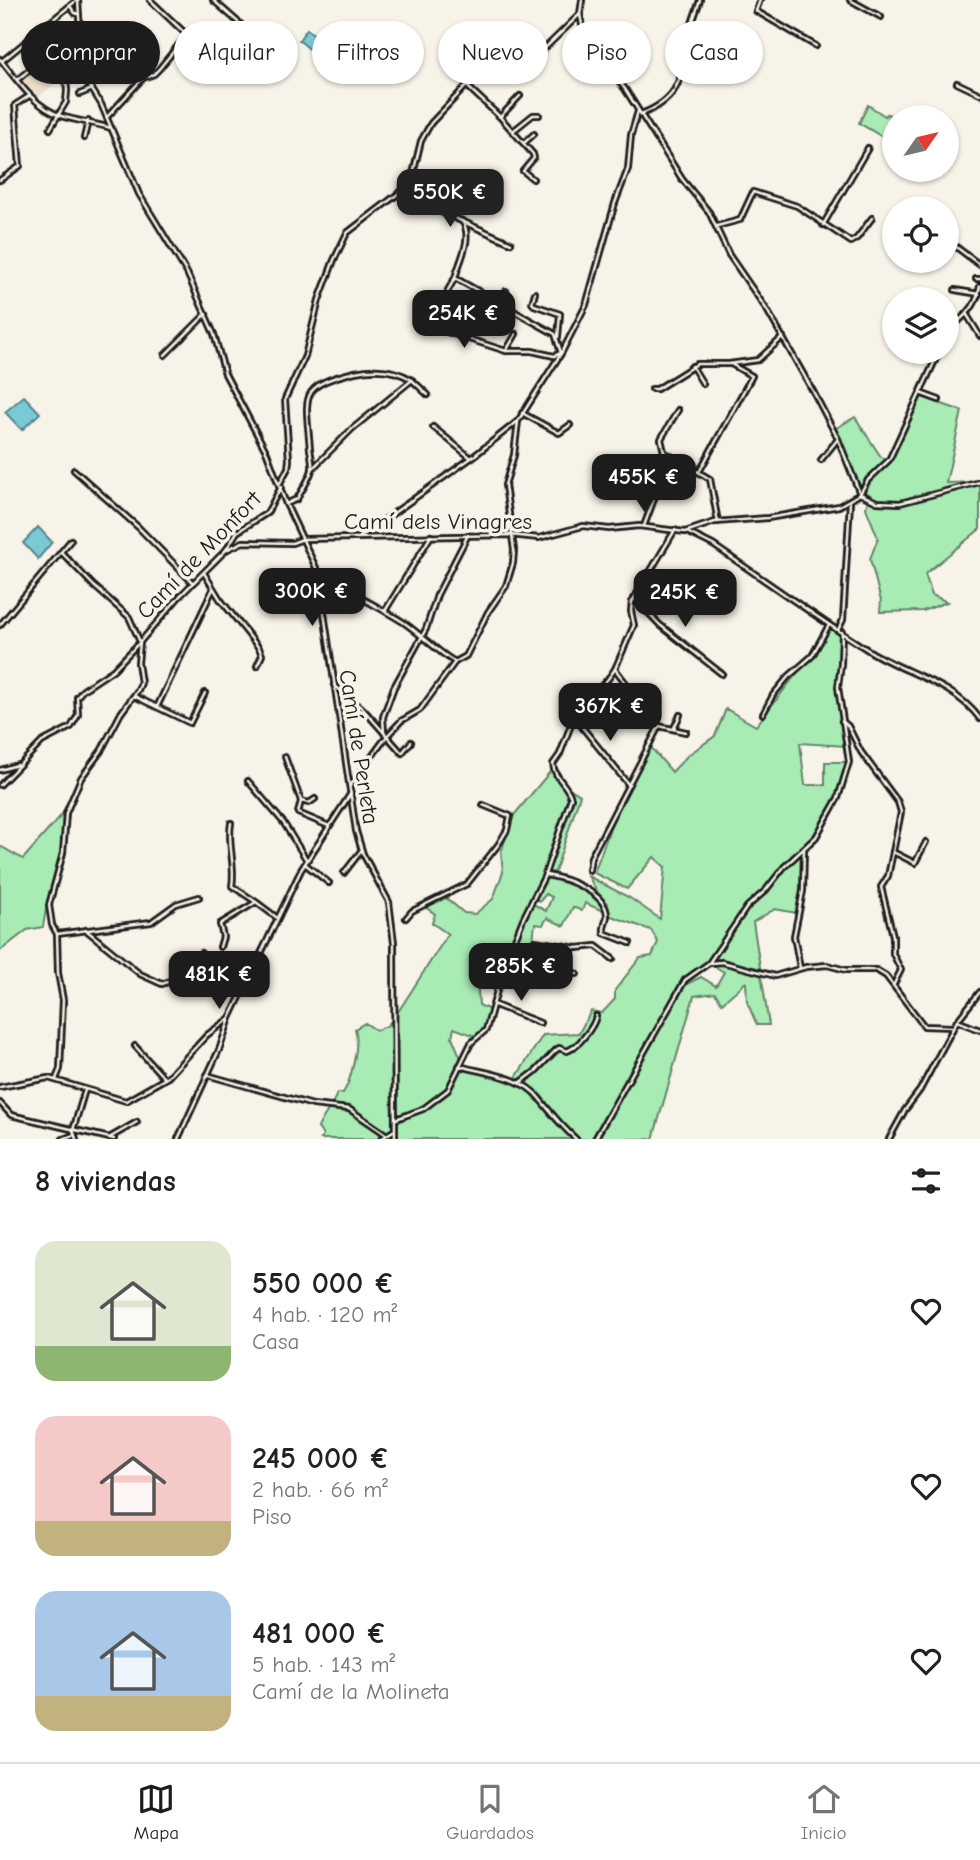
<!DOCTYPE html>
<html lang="es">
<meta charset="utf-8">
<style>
:root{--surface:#fff;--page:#f6f6f6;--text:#222;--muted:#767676;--line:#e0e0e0;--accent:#1c1c1c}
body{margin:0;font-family:"Comic Neue",sans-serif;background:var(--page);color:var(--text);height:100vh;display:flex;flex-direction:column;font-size:26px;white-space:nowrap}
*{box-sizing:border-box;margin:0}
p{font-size:23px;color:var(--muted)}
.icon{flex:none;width:38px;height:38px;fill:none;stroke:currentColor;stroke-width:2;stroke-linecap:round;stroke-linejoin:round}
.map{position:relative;height:1139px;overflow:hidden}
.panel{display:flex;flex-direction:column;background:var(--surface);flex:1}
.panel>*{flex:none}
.guide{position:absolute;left:21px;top:21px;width:938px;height:63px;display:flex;gap:14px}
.needle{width:46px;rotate:56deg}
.controls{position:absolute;left:882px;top:105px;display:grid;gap:14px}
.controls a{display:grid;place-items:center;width:77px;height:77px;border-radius:50%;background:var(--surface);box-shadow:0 2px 5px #0004;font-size:35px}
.price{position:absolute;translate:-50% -60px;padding:0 16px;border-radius:14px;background:var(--accent);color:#fff;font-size:23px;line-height:46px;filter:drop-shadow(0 2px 4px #0008)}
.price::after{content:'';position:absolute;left:50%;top:42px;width:21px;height:16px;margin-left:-10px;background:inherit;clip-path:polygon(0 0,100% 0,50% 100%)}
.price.selected{background:#222;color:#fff}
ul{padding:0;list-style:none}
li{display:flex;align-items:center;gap:21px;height:175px;padding:0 35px}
li span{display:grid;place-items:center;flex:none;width:196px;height:140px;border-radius:21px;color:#555}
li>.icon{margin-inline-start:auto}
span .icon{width:84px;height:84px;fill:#fffc;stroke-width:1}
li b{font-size:30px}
h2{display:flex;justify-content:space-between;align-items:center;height:84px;padding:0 35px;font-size:30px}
.pill{padding:0 24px;border-radius:32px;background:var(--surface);box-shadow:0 2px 5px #0004;font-size:24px;line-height:63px}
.pill.selected{background:var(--accent);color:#fff}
.dock{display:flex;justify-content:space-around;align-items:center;height:98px;border-top:2px solid var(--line);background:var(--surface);font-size:19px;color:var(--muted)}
.dock a{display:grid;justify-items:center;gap:4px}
.dock .selected{color:var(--accent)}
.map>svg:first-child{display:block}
.built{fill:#ebddc9}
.green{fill:#a9ebb5;stroke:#628468;stroke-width:2;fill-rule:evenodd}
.water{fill:#7acad5;stroke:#54848b;stroke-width:2}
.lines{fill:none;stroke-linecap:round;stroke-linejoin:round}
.minor-casing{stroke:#1c1c1c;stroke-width:8}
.minor{stroke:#f7f3e8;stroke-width:2.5}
.labels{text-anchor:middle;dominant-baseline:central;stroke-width:7;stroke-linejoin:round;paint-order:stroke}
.street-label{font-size:23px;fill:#1c1c1c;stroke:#f7f3e8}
</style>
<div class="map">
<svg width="980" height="1139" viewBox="0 0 980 1139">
<rect width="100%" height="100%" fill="#f7f3e8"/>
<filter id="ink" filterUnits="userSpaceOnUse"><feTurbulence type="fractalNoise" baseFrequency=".0143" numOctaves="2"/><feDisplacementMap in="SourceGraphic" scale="14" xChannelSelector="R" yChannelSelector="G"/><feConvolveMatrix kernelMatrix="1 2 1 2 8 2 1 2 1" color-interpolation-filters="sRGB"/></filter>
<g filter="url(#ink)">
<polygon class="built" points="37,64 53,85 37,98 31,95 18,79"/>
<g class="green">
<polygon points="868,105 885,116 887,114 890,115 889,118 894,122 886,139 859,123"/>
<polygon points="919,396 962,411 946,483 980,482 980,529 925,574 932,595 947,602 923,611 880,612 881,601 870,559 878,538 866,508 869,494 861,490 833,430 855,417 881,457 889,460"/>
<path d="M829 624 842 635 838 687 846 746 800 743 805 785H825V762H849C839 795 828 825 803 850L804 885 797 913 775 909 753 922 769 1025H757L747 1002 746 982 722 1003 715 993 694 996 653 1139H321L323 1135 318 1128C323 1115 333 1106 337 1093H343C351 1082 360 1042 355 1029L365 1023 376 1030 387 1026 398 1012 448 934 432 923 435 914 425 907 445 897 464 913 475 914 493 899 503 872 501 852 514 815 553 768 557 780 580 795 555 872 545 873 534 892 533 904 546 911 552 897 546 894 540 901 535 899 548 877C567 881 596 890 603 911L585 903 582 911 573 907 564 926 547 918 543 925 535 924 533 940 527 946 514 942V960L509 967 475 949 479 1005 490 1010 482 1032 475 1036 454 1028 452 1037 462 1061 460 1066 508 1078 521 1084 515 1079 543 1035 579 1033 591 1011 602 1013 615 999V990L640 958 652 956 658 942 651 930 611 916 588 876 630 898 660 919 665 867 654 857 627 889 594 873 621 798 649 745 672 772 688 755 715 736 726 709 756 726 821 642ZM709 963 724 972 716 986 701 977 687 984 685 981Z"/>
<polygon points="65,811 63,841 47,903 43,927 27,930 0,951 0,846 23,859"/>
</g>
<g class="water">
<polygon points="307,29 334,50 323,61 299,40"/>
<polygon points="24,396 40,413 22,430 5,412"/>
<polygon points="38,527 52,542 38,559 23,543"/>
</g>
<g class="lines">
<g class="minor-casing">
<g id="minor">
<polyline points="78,0 82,64 88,83 101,104 139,194 187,273 214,334 225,374 267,453 286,504 318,572 356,831 363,854 389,902 394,943 395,1139"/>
<polyline points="150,0 189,37"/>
<polyline points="213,0 287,65"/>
<polyline points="582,0 580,14 584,36 625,89 682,179 709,212 729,255 767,310 814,393 838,439 860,494"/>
<polyline points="760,0 756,11 816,46"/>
<polyline points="850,0 881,17"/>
<polyline points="70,6 75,13 78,14"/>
<polyline points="42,28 64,53 67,91 66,102 50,129"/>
<polyline points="454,56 479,70"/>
<path d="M0 59C17 80 34 107 61 116 77 121 94 123 111 128"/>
<polyline points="2,61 77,0"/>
<polyline points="17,80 58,46"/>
<polyline points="957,83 980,94"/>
<polyline points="467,86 500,117 533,154 534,158 523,171 533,179"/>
<polyline points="80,94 92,89"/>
<path d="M641 114C686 97 680 71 690 31 692 21 697 10 700 0"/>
<polyline points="501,116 520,96"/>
<polyline points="107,117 143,78 154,74 159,69 181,42"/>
<polyline points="513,131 533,115 539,115"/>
<polyline points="84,138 88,121"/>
<polyline points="524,143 534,134"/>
<polyline points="0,180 20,166 15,105 29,96"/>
<polyline points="403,192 412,199 511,243"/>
<polyline points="823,225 868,148"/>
<polyline points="717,226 740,220 753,192 797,206 851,242 857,238 872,218"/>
<polyline points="947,240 980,265"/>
<path d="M455 278 448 290 444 331 506 351H532L554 356 561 353 555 334 455 278C459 262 474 237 462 221"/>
<polyline points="976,279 980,279"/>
<polyline points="955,290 979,294"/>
<polyline points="535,293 532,303 534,305 560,314 558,337"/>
<polyline points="502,305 506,291"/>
<polyline points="967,315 980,336"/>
<path d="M947 336C960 313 974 317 980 286"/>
<polyline points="506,351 516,334"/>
<polyline points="165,355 206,314"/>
<polyline points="692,366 703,384"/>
<polyline points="652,389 657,389 697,364 729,364 758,360 783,337"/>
<polyline points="920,393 939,400"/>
<polyline points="678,410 661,439 664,452 710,479 718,522"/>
<polyline points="522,413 559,433 570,425"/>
<polyline points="433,427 471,458"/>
<polyline points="821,460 838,439"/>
<polyline points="312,469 352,429 412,380 428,395"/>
<polyline points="74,470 138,527 193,583"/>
<polyline points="699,472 752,376 731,364"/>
<polyline points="280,483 288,468 289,460 285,399 305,356 319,300 334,260 347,233 407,187 411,182 421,141 431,123 471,81 491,55 502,49 528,53 542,51 580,14"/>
<polyline points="860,494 868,480 889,460 939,352"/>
<path d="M286 504 297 499C302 490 309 480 312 470 313 464 311 455 310 449 306 396 297 386 355 372 374 368 395 369 412 380"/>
<polyline points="644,526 654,499"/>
<path d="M687 532 713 545C765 580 815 617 868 650 905 674 953 682 980 719"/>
<polyline points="360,537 474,456 518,421"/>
<polyline points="226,550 243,542 292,543 303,539 510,535 539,538 583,526 609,529 639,526 685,532 715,522 768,518 839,506 860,494 877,502 900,503 980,482"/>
<path d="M318 572C345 591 375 604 403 622 421 634 436 651 455 662"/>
<polyline points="204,573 220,599 259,648 262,655 257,666"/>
<polyline points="643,583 654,594"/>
<polyline points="635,599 660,625 722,674"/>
<polyline points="385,611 431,536"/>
<polyline points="0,625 71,540"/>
<polyline points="838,630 843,620 850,502"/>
<polyline points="334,685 363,709 402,753 411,742"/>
<polyline points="134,696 190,723 205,693"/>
<polyline points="157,707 213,589"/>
<polyline points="763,714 773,695 788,677 812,656 829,625"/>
<polyline points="574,717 628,784"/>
<polyline points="842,721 848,726 861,752 898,802 901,812 893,852 915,863 926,842"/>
<polyline points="659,726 686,732"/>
<polyline points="674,728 680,715"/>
<polyline points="384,733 383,717 394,687 426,629 437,595 468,535"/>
<polyline points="285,757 301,801"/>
<polyline points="0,770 17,765"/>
<polyline points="248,781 283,822 306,859"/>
<polyline points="0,785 42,742 71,727 78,715 77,697 83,690 113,670 140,642 129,617 94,586 61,552"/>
<polyline points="350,786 387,736 401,721 420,710 455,662 466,656 488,612 506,586 513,563 514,550 505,485 514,455 518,421 562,352 586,305 615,203 628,169 631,135 638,111"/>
<polyline points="315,799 309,803 301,801 298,813 329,826"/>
<path d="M231 823C227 845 236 865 232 886L256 902"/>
<polyline points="893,852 888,876 881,887 893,936 893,954 901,970 894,984"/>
<polyline points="305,864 329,883"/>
<polyline points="589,870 591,857 659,726 615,669"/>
<polyline points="344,873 361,851"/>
<path d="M546 875C565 878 607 892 607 916 606 923 603 926 604 933L630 943"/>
<polyline points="406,918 412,911 467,884 498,845 507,830 510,816 483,805"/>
<polyline points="86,930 140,974 162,984 184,976 201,953"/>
<polyline points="57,934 151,922 176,904 199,897"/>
<polyline points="514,942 528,946 535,941 577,948 596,946 613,959"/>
<polyline points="220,947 223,937 220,924 256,902 276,917"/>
<polyline points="514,951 577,974"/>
<polyline points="711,963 722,962 775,976 806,967 827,965 846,970 876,970 886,976 924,1026 953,1027"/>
<polyline points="800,968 794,936 803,891 804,849"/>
<polyline points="495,1005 540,1023"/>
<polyline points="957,1021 980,1030"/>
<polyline points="135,1046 165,1079"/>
<path d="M459 1066C485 1073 522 1076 539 1098 551 1113 561 1126 576 1139"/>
<polyline points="207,1075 313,1105 349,1109 387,1135"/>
<polyline points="56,1079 60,1069 63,1000 58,973 57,934 52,925 49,905 63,853 66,813 81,778 101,751 121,713 138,690 141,683 138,663 140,642 180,596 226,550 237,532 267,513 281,487"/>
<path d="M520 1083 536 1071 555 1051 559 1048 567 1051C578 1047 594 1027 596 1016"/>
<polyline points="0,1087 48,1078 126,1101 168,1077 207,1035 230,1018 301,870 351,793"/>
<polyline points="0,1103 11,1115 114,1139"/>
<path d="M396 1119 423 1109 448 1090 471 1043 486 1030 498 987 514 960V942L523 919 544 877 571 798C568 785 554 778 553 764L560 754 575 714 608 679 615 669 634 625 631 611 632 602 675 530"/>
<polyline points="109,1138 137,1122"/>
<polyline points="63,1139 74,1135"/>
<polyline points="76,1139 73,1130 85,1090"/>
<polyline points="178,1139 219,1050 230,1018"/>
<polyline points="381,1139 393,1131"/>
<polyline points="595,1139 685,980 709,963 747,907 766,890 784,867 816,837 838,798 849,762 838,687 841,664 842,632"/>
<polyline points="889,1139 905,1110 920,1090 957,1021 980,992"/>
</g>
</g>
<use href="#minor" class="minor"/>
</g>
</g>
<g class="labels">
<g class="street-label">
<text x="438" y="521">Camí dels Vinagres</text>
<text transform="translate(199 555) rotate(-46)">Camí de Monfort</text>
<text transform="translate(359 747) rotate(81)">Camí de Perleta</text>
</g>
</g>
</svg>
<div class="controls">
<a><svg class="needle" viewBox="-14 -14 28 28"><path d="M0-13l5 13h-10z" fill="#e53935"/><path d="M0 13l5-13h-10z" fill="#767676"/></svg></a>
<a><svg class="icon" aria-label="locate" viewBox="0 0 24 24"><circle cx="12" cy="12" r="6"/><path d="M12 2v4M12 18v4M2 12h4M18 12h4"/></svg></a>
<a><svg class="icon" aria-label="layers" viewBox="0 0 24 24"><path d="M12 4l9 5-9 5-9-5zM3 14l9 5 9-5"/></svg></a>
</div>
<b class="price selected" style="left:450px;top:229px">550K €</b>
<b class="price" style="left:464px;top:350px">254K €</b>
<b class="price" style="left:644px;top:514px">455K €</b>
<b class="price" style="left:312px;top:628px">300K €</b>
<b class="price" style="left:685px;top:629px">245K €</b>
<b class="price" style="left:610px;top:743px">367K €</b>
<b class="price" style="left:521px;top:1003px">285K €</b>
<b class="price" style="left:219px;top:1011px">481K €</b>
<div class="guide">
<a class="pill selected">Comprar</a>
<a class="pill">Alquilar</a>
<a class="pill">Filtros</a>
<a class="pill">Nuevo</a>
<a class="pill">Piso</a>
<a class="pill">Casa</a>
</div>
</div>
<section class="panel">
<h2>8 viviendas<svg class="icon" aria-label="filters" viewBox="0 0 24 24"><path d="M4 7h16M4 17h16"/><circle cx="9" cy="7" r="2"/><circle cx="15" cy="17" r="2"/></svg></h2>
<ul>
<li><span style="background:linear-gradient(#dfe7d0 75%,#8fb573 0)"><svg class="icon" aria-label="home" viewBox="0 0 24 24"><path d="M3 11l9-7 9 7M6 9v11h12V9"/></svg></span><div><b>550 000 €</b><p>4 hab. · 120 m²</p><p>Casa</p></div><svg class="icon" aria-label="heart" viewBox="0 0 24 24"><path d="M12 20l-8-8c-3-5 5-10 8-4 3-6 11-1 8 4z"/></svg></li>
<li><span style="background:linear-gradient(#f6c9c9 75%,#c2b280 0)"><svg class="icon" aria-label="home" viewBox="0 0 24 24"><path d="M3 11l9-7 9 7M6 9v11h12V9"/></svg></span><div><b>245 000 €</b><p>2 hab. · 66 m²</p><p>Piso</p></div><svg class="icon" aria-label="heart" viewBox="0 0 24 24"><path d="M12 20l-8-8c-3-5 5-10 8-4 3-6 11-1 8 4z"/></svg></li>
<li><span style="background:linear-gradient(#a9c7e8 75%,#c2b280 0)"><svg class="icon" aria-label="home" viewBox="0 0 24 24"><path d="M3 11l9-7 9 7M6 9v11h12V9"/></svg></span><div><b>481 000 €</b><p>5 hab. · 143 m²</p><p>Camí de la Molineta</p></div><svg class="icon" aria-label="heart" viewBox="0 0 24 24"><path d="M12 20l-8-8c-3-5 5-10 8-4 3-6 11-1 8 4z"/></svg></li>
</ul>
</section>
<nav class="dock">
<a class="selected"><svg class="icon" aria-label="map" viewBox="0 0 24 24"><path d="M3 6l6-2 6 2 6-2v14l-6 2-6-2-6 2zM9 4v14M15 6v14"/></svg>Mapa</a>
<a><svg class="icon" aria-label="saved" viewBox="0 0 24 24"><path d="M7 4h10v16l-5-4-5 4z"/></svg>Guardados</a>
<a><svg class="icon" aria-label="home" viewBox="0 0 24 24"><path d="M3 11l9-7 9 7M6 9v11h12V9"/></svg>Inicio</a>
</nav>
